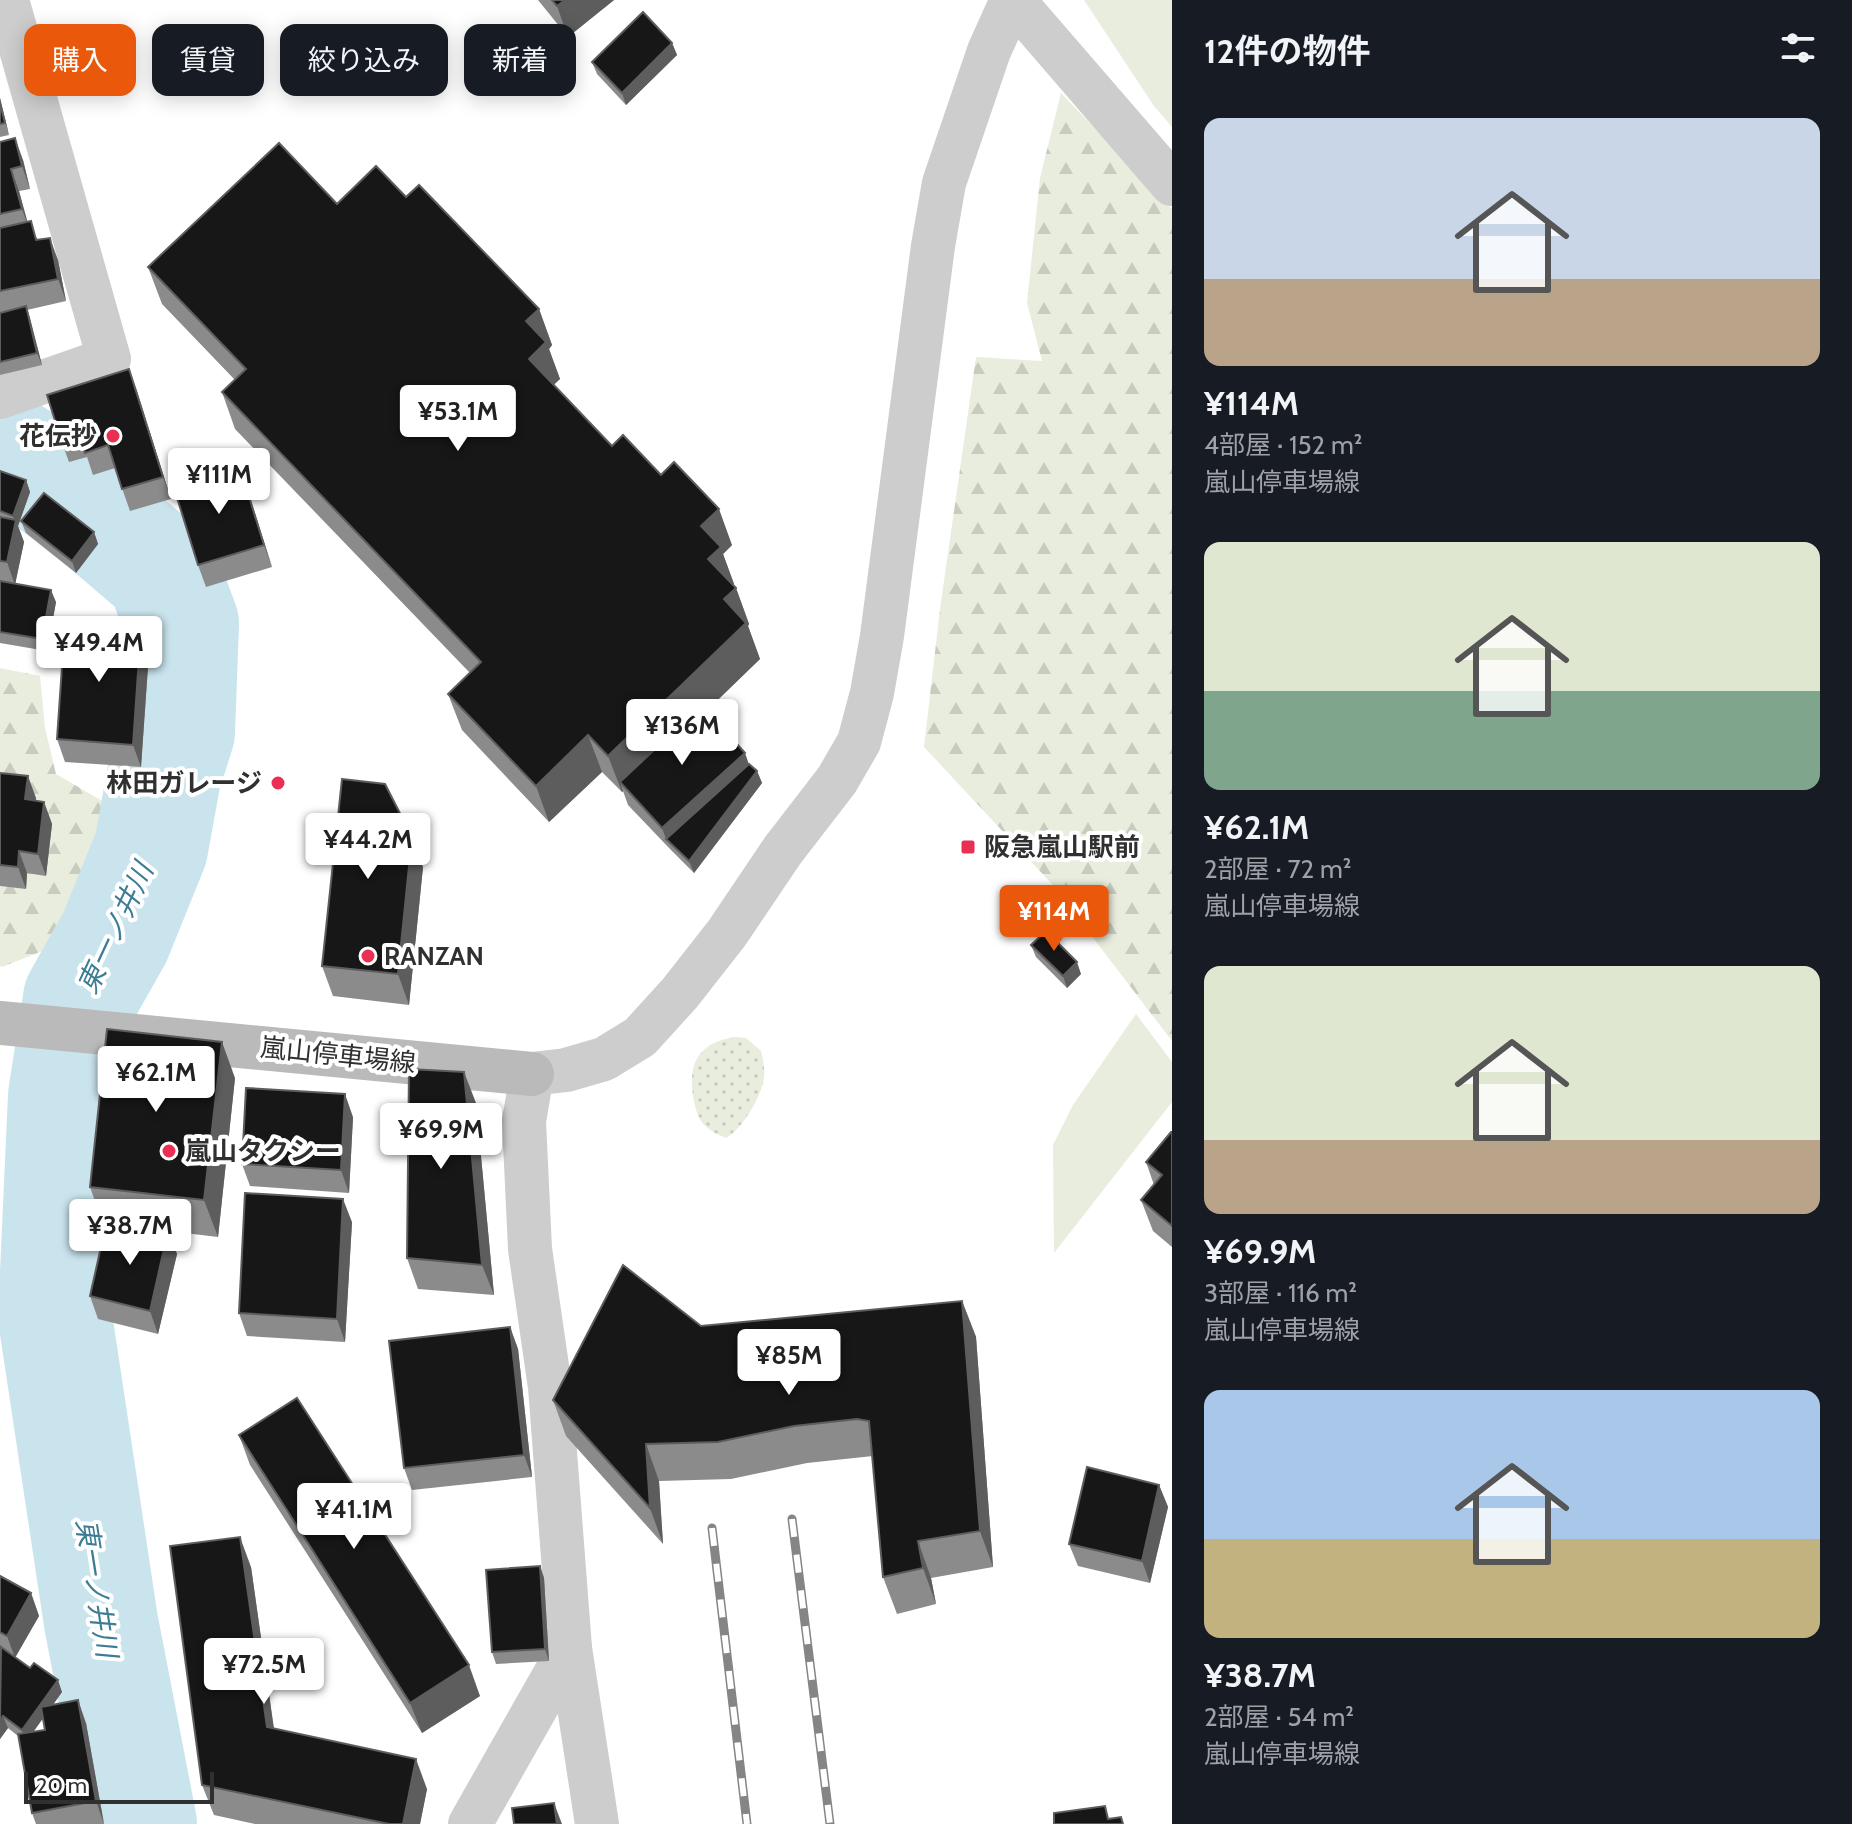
<!DOCTYPE html>
<html lang="ja">
<meta charset="utf-8">
<style>
:root{--surface:#171b24;--page:#20242c;--text:#f1f3f6;--muted:#9ea1a6;--accent:#ea580c}
body{margin:0;font-family:Cabin,"Noto Sans JP",sans-serif;background:var(--page);color:var(--text);height:100vh;display:flex;flex-direction:column;font-size:30px;white-space:nowrap}
*{box-sizing:border-box;margin:0}
p{font-size:26px;color:var(--muted)}
.icon{flex:none;width:44px;height:44px;fill:none;stroke:currentColor;stroke-width:2;stroke-linecap:round;stroke-linejoin:round}
.map{position:relative;flex:1;overflow:hidden}
.sheet{display:flex;flex-direction:column;background:var(--surface);width:680px}
.sheet>*{flex:none}
.hud{position:absolute;left:24px;top:24px;width:760px;height:72px;display:flex;gap:16px}
.scale{position:absolute;left:24px;bottom:20px;width:190px;box-sizing:border-box;padding-left:8px;border:4px solid #303030;border-top:0;font-size:22px;line-height:28px;white-space:nowrap;color:#303030;-webkit-text-stroke:6px #fff;paint-order:stroke}
.price{position:absolute;translate:-50% -68px;padding:0 18px;border-radius:8px;background:#fff;color:#222;font-size:26px;line-height:52px;filter:drop-shadow(0 2px 4px #0008)}
.price::after{content:'';position:absolute;left:50%;top:48px;width:24px;height:18px;margin-left:-12px;background:inherit;clip-path:polygon(0 0,100% 0,50% 100%)}
.price.current{background:var(--accent);color:#fff}
ul{padding:0;list-style:none}
li{display:grid;align-content:center;gap:16px;height:424px;padding:0 32px}
li span{display:grid;place-items:center;height:248px;border-radius:16px;color:#555}
li>.icon{margin-inline-start:auto}
span .icon{width:144px;height:144px;fill:#fffc;stroke-width:1}
li b{font-size:34px}
h2{display:flex;justify-content:space-between;align-items:center;height:96px;padding:0 32px;font-size:34px}
.chip{padding:0 28px;border-radius:16px;background:var(--surface);box-shadow:0 4px 20px #0003;font-size:28px;line-height:72px}
.chip.current{background:var(--accent);color:#fff}
main{display:flex;flex:1;min-height:0}
.map>svg:first-child{display:block}
.green{fill:#e8edde}
.forest{fill:url(#forest-firs)}
.garden{fill:url(#garden-dots)}
.lines{fill:none;stroke-linecap:round;stroke-linejoin:round}
.river{stroke:#cae4ed;stroke-width:114}
.minor{stroke:#cdcdcd;stroke-width:44}
.secondary{stroke:#bababa;stroke-width:44}
.rail-casing{stroke:#858585;stroke-width:9}
.rail{stroke:#fff;stroke-width:6;stroke-dasharray:18;stroke-linecap:butt}
.wall{fill:#8b8b8b;fill-rule:evenodd}
.shaded-wall{fill:#5d5d5d}
.building{fill:#171717;stroke:#5d5d5d;stroke-width:2}
.poi-dot{fill:#e93053;stroke:#fff;stroke-width:3}
.labels{text-anchor:middle;dominant-baseline:central;stroke-width:8;stroke-linejoin:round;paint-order:stroke}
.poi-label{font-size:26px;font-weight:bold;fill:#303030;stroke:#fff;text-anchor:start}
.street-label{font-size:26px;fill:#303030;stroke:#fff}
.water-label{font-size:28px;font-style:italic;fill:#3c7d95;stroke:#fff}
</style>
<main>
<div class="map">
<svg width="1172" height="1824" viewBox="0 0 1172 1824">
<defs>
<pattern id="forest-firs" width="22" height="20" patternUnits="userSpaceOnUse" patternTransform="scale(2)"><rect width="22" height="20" fill="#e8edde"/><path d="M5 1l3.5 6h-7zM16 11l3.5 6h-7z" fill="#c7ccbf"/></pattern>
<pattern id="garden-dots" width="8" height="8" patternUnits="userSpaceOnUse" patternTransform="scale(2)"><rect width="8" height="8" fill="#e8edde"/><path d="M2 2h.1M6 6h.1" fill="none" stroke="#c7ccbf" stroke-width="1.8" stroke-linecap="round"/></pattern>
</defs>
<rect width="100%" height="100%" fill="#fff"/>
<g class="green">
<polygon points="1084,0 1172,0 1172,127 1154,106"/>
<polygon points="1136,1014 1172,1062 1172,1102 1054,1253 1053,1145 1073,1105"/>
</g>
<g class="forest">
<polygon points="1061,93 1172,209 1172,1041 1051,883 924,747 940,609 976,357 1042,361 1027,303 1040,178"/>
<polygon points="0,668 40,676 45,728 56,774 104,802 112,839 79,898 45,950 2,967 0,966"/>
</g>
<path class="garden" d="M735 1037 746 1038 761 1051C763 1060 765 1069 764 1078 761 1097 743 1128 726 1138 703 1129 697 1120 693 1096 688 1062 699 1043 735 1037Z"/>
<g class="lines">
<polyline class="river" points="0,447 37,470 108,526 163,573 182,624 178,732 164,776 151,848 115,937 80,999 65,1096 55,1317 101,1622 140,1824"/>
<g class="minor">
<polyline points="1013,0 1172,184"/>
<polyline points="0,397 109,359 7,0"/>
<polyline points="570,1648 597,1824"/>
<polyline points="470,1824 570,1648 550,1387 530,1249 524,1121 532,1074 566,1070 604,1059 640,1037 680,993 727,933 783,850 837,780 859,742 872,693 882,636 933,246 944,183 989,51 1012,0"/>
</g>
<polyline class="secondary" points="0,1023 532,1074"/>
<g class="rail-casing">
<g id="rail">
<polyline points="792,1519 830,1824"/>
<polyline points="712,1528 747,1824"/>
</g>
</g>
<use href="#rail" class="rail"/>
</g>
<g class="wall">
<polygon points="538,0 614,0 568,37"/>
<polygon points="672,43 677,55 626,105 597,74 592,62"/>
<polygon points="0,98 9,135 0,137"/>
<polygon points="0,142 23,160 30,189 19,191 27,222 38,240 58,260 66,301 27,310 42,365 0,375"/>
<polygon points="406,197 539,309 552,345 549,349 560,379 553,385 612,446 661,475 732,545 723,554 734,584 733,584 736,588 749,624 748,626 760,659 707,710 749,764 757,771 762,783 694,873 671,850 628,805 623,791 622,792 602,772 549,822 462,730 448,694 470,673 235,429 222,392 235,380 162,304 148,267 337,204"/>
<polygon points="129,369 171,499 130,511 115,468 93,475 87,457 69,462 61,440"/>
<polygon points="240,468 272,567 206,587 198,565"/>
<polygon points="0,471 26,480 30,492 18,526 24,542 15,584 56,602 47,651 0,643"/>
<polygon points="21,521 94,532 98,544 76,573 26,533"/>
<polygon points="149,652 141,767 65,762 57,739"/>
<polygon points="0,773 36,798 36,801 44,802 52,824 46,876 27,873 26,889 0,886"/>
<polygon points="423,867 409,1005 333,996 322,966"/>
<polygon points="1031,945 1081,974 1067,988 1036,957"/>
<polygon points="235,1078 218,1237 168,1231 177,1254 158,1334 98,1319 90,1296 122,1242 126,1226 103,1224 90,1187"/>
<polygon points="476,1103 494,1295 418,1289 407,1258"/>
<polygon points="353,1117 349,1193 250,1186 242,1164"/>
<polygon points="1172,1132 1172,1247 1153,1231 1141,1200 1154,1185 1146,1162"/>
<polygon points="352,1222 345,1342 247,1336 239,1313"/>
<polygon points="962,1301 976,1337 993,1567 931,1578 936,1604 897,1614 883,1577 873,1456 807,1463 731,1479 659,1481 663,1544 566,1436 553,1400 701,1326"/>
<polygon points="510,1327 518,1349 532,1477 412,1490 404,1468"/>
<polygon points="239,1435 480,1696 422,1733 250,1465"/>
<polygon points="1159,1485 1168,1507 1150,1583 1078,1566 1069,1544"/>
<polygon points="540,1566 544,1578 549,1661 496,1664 492,1652"/>
<polygon points="251,1567 274,1729 427,1789 420,1824 255,1824 214,1815 202,1785"/>
<path d="M0 1576 31 1593 39 1616 15 1657 62 1692 53 1705 86 1723 104 1824H36L32 1813 18 1736 8 1728 0 1739ZM43 1718 45 1730 33 1732Z"/>
</g>
<g class="shaded-wall">
<polygon points="565,0 614,0 568,37 557,6"/>
<polygon points="672,43 677,55 626,105 622,93"/>
<polygon points="0,98 9,135 0,104"/>
<polygon points="15,138 23,160 30,189 22,166"/>
<polygon points="11,169 19,191 30,231 22,209"/>
<polygon points="50,238 58,260 66,301 58,279"/>
<polygon points="26,306 30,318 42,365 37,353"/>
<polygon points="539,309 552,345 549,349 560,379 542,396 529,359 526,321"/>
<polygon points="129,369 137,391 171,499 163,477"/>
<polygon points="240,468 248,491 272,567 264,545"/>
<polygon points="26,480 30,492 18,526 24,542 15,585 7,562 15,522 13,516"/>
<polygon points="719,509 732,545 723,554 734,584 722,595 708,559 701,526"/>
<polygon points="94,532 98,544 76,573 72,561"/>
<polygon points="736,588 749,624 748,626 760,659 626,789 620,782 623,791 622,792 608,756 724,599"/>
<polygon points="51,590 56,602 47,651 42,639"/>
<polygon points="141,629 149,652 141,767 133,745"/>
<polygon points="588,735 602,772 549,822 536,786"/>
<polygon points="745,753 753,776 666,839 662,828"/>
<polygon points="757,771 762,783 694,873 689,861"/>
<polygon points="28,776 36,798 33,822 25,799"/>
<polygon points="44,802 52,824 46,876 38,854"/>
<polygon points="412,837 423,867 409,1005 398,974"/>
<polygon points="19,851 27,873 26,889 18,867"/>
<polygon points="1077,962 1081,974 1067,988 1063,976"/>
<polygon points="222,1042 235,1078 218,1237 204,1200"/>
<polygon points="464,1072 476,1103 494,1295 482,1265"/>
<polygon points="345,1094 353,1117 349,1193 341,1170"/>
<polygon points="343,1199 352,1222 345,1342 337,1319"/>
<polygon points="168,1231 177,1254 158,1334 150,1311"/>
<polygon points="962,1301 976,1337 993,1567 980,1531"/>
<polygon points="510,1327 518,1349 532,1477 524,1455"/>
<polygon points="646,1444 659,1481 663,1544 650,1508"/>
<polygon points="1159,1485 1168,1507 1150,1583 1142,1561"/>
<polygon points="240,1537 251,1567 278,1758 267,1727"/>
<polygon points="918,1541 931,1578 936,1604 923,1568"/>
<polygon points="540,1566 544,1578 549,1661 545,1649"/>
<polygon points="31,1593 39,1616 15,1658 7,1636"/>
<polygon points="469,1665 480,1696 422,1733 410,1703"/>
<polygon points="58,1680 62,1692 26,1742 22,1730"/>
<polygon points="78,1700 86,1723 104,1824 96,1801"/>
<polygon points="3,1716 8,1728 0,1739 0,1721"/>
<polygon points="416,1759 427,1789 420,1824 403,1824"/>
<polygon points="554,1803 562,1824 557,1824"/>
</g>
<g class="building">
<polygon points="552,0 565,0 557,6"/>
<polygon points="643,12 672,43 622,93 592,62"/>
<polygon points="0,104 5,123 0,124"/>
<polygon points="15,138 22,166 11,169 22,209 0,214 0,142"/>
<polygon points="279,143 337,204 376,166 406,197 419,185 539,309 526,321 546,342 529,359 612,446 623,435 661,475 674,462 719,509 701,526 721,547 708,559 736,588 724,599 746,623 608,756 588,735 536,786 448,694 481,662 222,392 246,369 148,267"/>
<polygon points="31,221 36,240 50,238 58,279 0,291 0,228"/>
<polygon points="26,306 37,353 0,362 0,313"/>
<polygon points="129,369 163,477 122,489 108,445 85,453 79,434 61,440 47,395"/>
<polygon points="240,468 264,545 198,565 174,488"/>
<polygon points="0,471 26,480 13,516 0,511"/>
<polygon points="44,493 94,532 72,561 21,521"/>
<polygon points="0,517 16,520 7,562 0,561"/>
<polygon points="0,581 51,590 42,639 0,632"/>
<polygon points="65,624 141,629 133,745 57,739"/>
<polygon points="702,705 745,753 662,828 620,782"/>
<polygon points="749,764 757,771 689,861 666,839"/>
<polygon points="0,773 28,776 25,799 44,802 38,854 19,851 18,867 0,865"/>
<polygon points="342,779 385,784 412,837 398,974 322,966"/>
<polygon points="1046,931 1077,962 1063,976 1031,945"/>
<polygon points="107,1029 222,1042 204,1200 90,1187"/>
<polygon points="409,1069 464,1072 482,1265 407,1258"/>
<polygon points="246,1088 345,1094 341,1170 242,1164"/>
<polygon points="1171,1132 1172,1132 1172,1226 1141,1200 1162,1175 1146,1162"/>
<polygon points="245,1193 343,1199 337,1319 239,1313"/>
<polygon points="127,1222 168,1231 150,1311 90,1296 103,1238 122,1242"/>
<polygon points="623,1265 701,1326 962,1301 980,1531 918,1541 923,1568 883,1577 869,1421 857,1419 794,1426 718,1442 646,1444 650,1508 553,1400"/>
<polygon points="510,1327 524,1455 404,1468 389,1341"/>
<polygon points="297,1398 469,1665 410,1703 239,1435"/>
<polygon points="1087,1467 1159,1485 1142,1561 1069,1544"/>
<polygon points="240,1537 267,1727 416,1759 403,1824 389,1824 202,1785 170,1546"/>
<polygon points="540,1566 545,1649 492,1652 486,1570"/>
<polygon points="0,1576 31,1593 7,1636 0,1632"/>
<polygon points="1,1647 30,1668 34,1663 58,1680 22,1730 3,1716 0,1721"/>
<polygon points="78,1700 96,1801 32,1813 18,1734 45,1730 41,1707"/>
<polygon points="554,1803 557,1824 514,1824 512,1808"/>
<polygon points="1105,1806 1108,1819 1121,1817 1123,1824 1054,1824 1054,1813"/>
</g>
<g class="poi-dot">
<circle cx="113" cy="436" r="8"/>
<circle cx="278" cy="783" r="8"/>
<rect x="960" y="839" width="16" height="16" rx="4"/>
<circle cx="368" cy="956" r="8"/>
<circle cx="169" cy="1151" r="8"/>
</g>
<g class="labels">
<g class="poi-label">
<text x="97" y="436" text-anchor="end">花伝抄</text>
<text x="262" y="783" text-anchor="end">林田ガレージ</text>
<text x="984" y="847">阪急嵐山駅前</text>
<text x="384" y="956">RANZAN</text>
<text x="185" y="1151">嵐山タクシー</text>
</g>
<g class="street-label">
<text transform="translate(338 1055) rotate(6)">嵐山停車場線</text>
</g>
<g class="water-label">
<text transform="translate(115 928) rotate(-65)">東一ノ井川</text>
<text transform="translate(97 1588) rotate(81)">東一ノ井川</text>
</g>
</g>
</svg>
<div class="scale">20 m</div>
<b class="price" style="left:458px;top:453px">¥53.1M</b>
<b class="price" style="left:219px;top:516px">¥111M</b>
<b class="price" style="left:99px;top:684px">¥49.4M</b>
<b class="price" style="left:682px;top:767px">¥136M</b>
<b class="price" style="left:368px;top:881px">¥44.2M</b>
<b class="price current" style="left:1054px;top:953px">¥114M</b>
<b class="price" style="left:156px;top:1114px">¥62.1M</b>
<b class="price" style="left:441px;top:1171px">¥69.9M</b>
<b class="price" style="left:130px;top:1267px">¥38.7M</b>
<b class="price" style="left:789px;top:1397px">¥85M</b>
<b class="price" style="left:354px;top:1551px">¥41.1M</b>
<b class="price" style="left:264px;top:1706px">¥72.5M</b>
<div class="hud">
<a class="chip current">購入</a>
<a class="chip">賃貸</a>
<a class="chip">絞り込み</a>
<a class="chip">新着</a>
</div>
</div>
<section class="sheet">
<h2>12件の物件<svg class="icon" aria-label="filters" viewBox="0 0 24 24"><path d="M4 7h16M4 17h16"/><circle cx="9" cy="7" r="2"/><circle cx="15" cy="17" r="2"/></svg></h2>
<ul>
<li><span style="background:linear-gradient(#c9d6e8 65%,#b9a48a 0)"><svg class="icon" aria-label="home" viewBox="0 0 24 24"><path d="M3 11l9-7 9 7M6 9v11h12V9"/></svg></span><div><b>¥114M</b><p>4部屋 · 152 m²</p><p>嵐山停車場線</p></div></li>
<li><span style="background:linear-gradient(#dfe7d0 60%,#7fa58c 0)"><svg class="icon" aria-label="home" viewBox="0 0 24 24"><path d="M3 11l9-7 9 7M6 9v11h12V9"/></svg></span><div><b>¥62.1M</b><p>2部屋 · 72 m²</p><p>嵐山停車場線</p></div></li>
<li><span style="background:linear-gradient(#dfe7d0 70%,#b9a48a 0)"><svg class="icon" aria-label="home" viewBox="0 0 24 24"><path d="M3 11l9-7 9 7M6 9v11h12V9"/></svg></span><div><b>¥69.9M</b><p>3部屋 · 116 m²</p><p>嵐山停車場線</p></div></li>
<li><span style="background:linear-gradient(#a9c7e8 60%,#c2b280 0)"><svg class="icon" aria-label="home" viewBox="0 0 24 24"><path d="M3 11l9-7 9 7M6 9v11h12V9"/></svg></span><div><b>¥38.7M</b><p>2部屋 · 54 m²</p><p>嵐山停車場線</p></div></li>
</ul>
</section>
</main>
